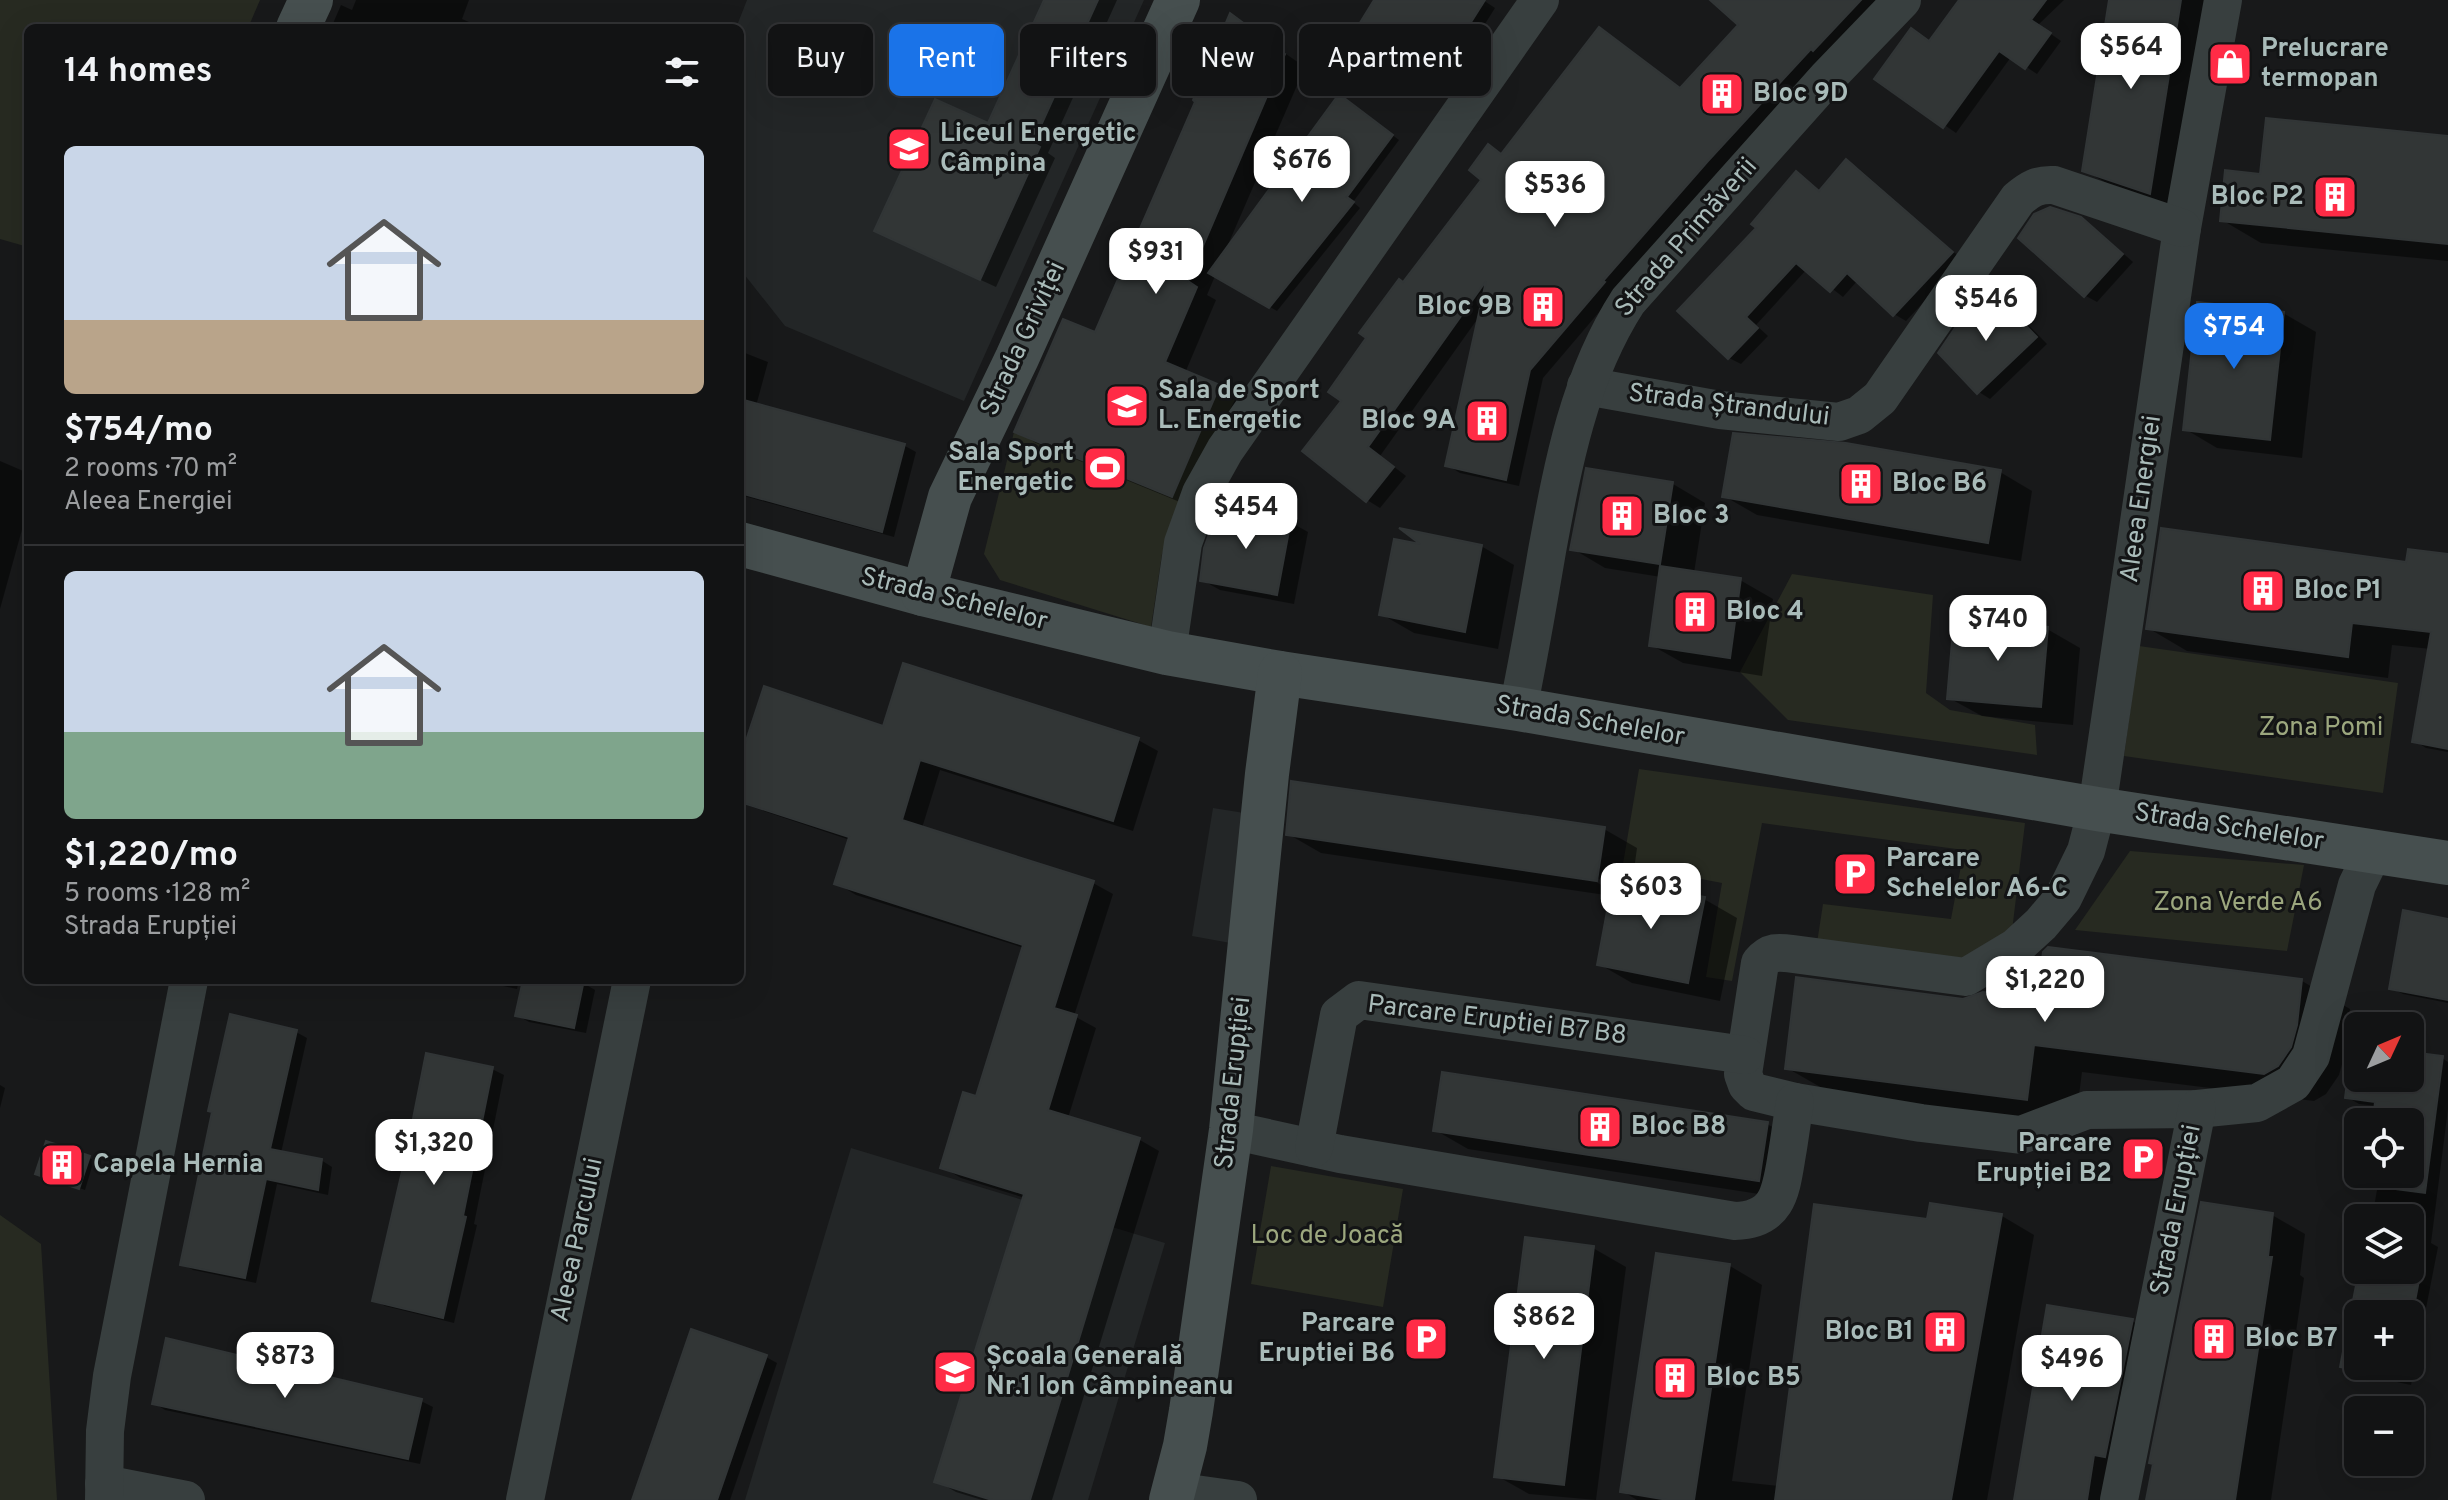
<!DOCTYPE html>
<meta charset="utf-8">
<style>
:root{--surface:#121314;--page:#1f2022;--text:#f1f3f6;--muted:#9c9ea0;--line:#313234;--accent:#1a73e8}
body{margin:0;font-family:Overpass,sans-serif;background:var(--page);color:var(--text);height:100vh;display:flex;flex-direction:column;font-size:30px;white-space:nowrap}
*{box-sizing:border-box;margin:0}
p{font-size:26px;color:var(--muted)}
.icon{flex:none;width:44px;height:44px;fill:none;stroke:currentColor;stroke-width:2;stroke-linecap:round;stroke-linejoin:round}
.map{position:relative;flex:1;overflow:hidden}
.sheet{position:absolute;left:24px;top:24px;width:720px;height:960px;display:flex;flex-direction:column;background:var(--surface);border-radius:12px;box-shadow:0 8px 32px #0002,0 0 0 2px var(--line)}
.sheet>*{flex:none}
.guide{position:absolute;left:768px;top:24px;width:760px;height:72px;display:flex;gap:16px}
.needle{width:52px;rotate:46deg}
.tools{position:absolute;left:2344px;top:1012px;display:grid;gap:16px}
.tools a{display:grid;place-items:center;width:80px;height:80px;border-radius:12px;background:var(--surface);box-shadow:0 8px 32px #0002,0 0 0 2px var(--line);font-size:40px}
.price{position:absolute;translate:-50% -68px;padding:0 18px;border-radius:16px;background:#fff;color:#222;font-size:26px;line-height:52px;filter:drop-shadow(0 2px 4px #0008)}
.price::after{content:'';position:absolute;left:50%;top:48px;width:24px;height:18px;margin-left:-12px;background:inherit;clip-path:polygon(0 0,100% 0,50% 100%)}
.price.current{background:var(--accent);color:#fff}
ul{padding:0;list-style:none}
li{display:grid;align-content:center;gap:16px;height:424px;padding:0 40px}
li+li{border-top:2px solid var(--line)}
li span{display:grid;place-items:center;height:248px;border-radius:12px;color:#555}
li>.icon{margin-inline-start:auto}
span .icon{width:144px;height:144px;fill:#fffc;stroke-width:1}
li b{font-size:34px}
h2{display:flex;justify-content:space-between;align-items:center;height:96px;padding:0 40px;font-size:34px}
.chip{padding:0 28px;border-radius:12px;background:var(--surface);box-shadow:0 8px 32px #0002,0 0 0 2px var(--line);font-size:28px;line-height:72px}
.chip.current{background:var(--accent);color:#fff}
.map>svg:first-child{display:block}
.built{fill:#232627}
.green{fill:#272a21}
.shadow{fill:#0007;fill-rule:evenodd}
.building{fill:#323636;stroke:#313536;stroke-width:2}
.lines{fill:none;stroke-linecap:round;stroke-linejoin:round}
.street{stroke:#383f3f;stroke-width:38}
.secondary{stroke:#464f4f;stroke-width:44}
.labels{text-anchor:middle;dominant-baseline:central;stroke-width:6;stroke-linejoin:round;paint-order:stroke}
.poi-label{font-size:26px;font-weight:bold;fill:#a9bbb9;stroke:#131415;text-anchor:start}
.street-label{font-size:26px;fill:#a9bbb9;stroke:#131415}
.park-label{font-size:26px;fill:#9ca77e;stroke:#131415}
</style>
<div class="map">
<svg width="2448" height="1500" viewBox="0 0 2448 1500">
<rect width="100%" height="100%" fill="#18191a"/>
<g class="built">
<polygon points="747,0 1144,0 964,401 785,326 740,269 740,28 736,28"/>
<polygon points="1213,808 1257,815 1236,944 1192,936"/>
<polygon points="851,1148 1165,1243 1088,1500 745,1500"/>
</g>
<g class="green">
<polygon points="0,0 260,0 248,28 28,28 28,247 0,239"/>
<polygon points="1063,319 1238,393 1162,554 1151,627 1000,580 984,554 1014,432"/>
<polygon points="1792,574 1933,595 1926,693 1950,710 2035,725 2037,755 1788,720 1740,672"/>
<polygon points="2139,646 2398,683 2383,793 2124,756"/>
<polygon points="1639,769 2025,823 2012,931 1977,963 1817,943 1823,904 1951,919 1964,850 1762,823 1732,981 1706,977 1722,883 1623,864"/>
<polygon points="2130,851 2304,865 2287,951 2075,930"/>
<polygon points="1271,1166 1403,1189 1383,1307 1251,1284"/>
<polygon points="0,1215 41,1244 57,1500 0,1500"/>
</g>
<g class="shadow">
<polygon points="356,0 469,0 462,19 483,28 331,28 341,5 352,10"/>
<polygon points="1046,0 1117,0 1048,153 1055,158 996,287 892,239 989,126"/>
<polygon points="1376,0 1483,0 1495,8 1468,51 1431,29 1405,70 1352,38"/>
<polygon points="1713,0 1881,0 1617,291 1543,378 1519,486 1460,473 1447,465 1481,314 1380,456 1406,476 1380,508 1367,500 1344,401 1404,284 1484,179 1489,147 1503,155 1630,53 1682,89 1741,25"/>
<polygon points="1961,0 2064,0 2038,25 2061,41 2037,74 2011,57 1956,133 1877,78 1930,42"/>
<polygon points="2111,0 2216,0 2182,211 2117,189 2084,170"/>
<polygon points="1231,16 1305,67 1227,247 1347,101 1399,140 1353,202 1360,208 1277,311 1215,276 1207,295 1216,300 1185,373 1239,398 1192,507 1036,443 1016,431 1096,335 1198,101"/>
<polygon points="2448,138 2448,261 2261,243 2222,220 2262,176"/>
<polygon points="1846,162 1858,168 1963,260 1906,321 1894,314 1858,280 1843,297 1807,269 1756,325 1768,336 1741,364 1729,358 1680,311 1759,228 1797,174 1821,192"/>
<polygon points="2081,219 2093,227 2133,262 2097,302 2086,296 2020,238"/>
<polygon points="1993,294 2005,301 2047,344 1990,399 1979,392"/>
<polygon points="2283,313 2316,332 2302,458 2217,448 2185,429"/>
<polygon points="740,351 768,362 756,406 905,446 916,452 894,537 740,495"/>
<polygon points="0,461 28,473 28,508 0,609"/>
<polygon points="1588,471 1673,484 1705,503 1694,573 1740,580 1773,599 1762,676 1683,663 1651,645 1661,577 1605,568 1573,549"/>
<polygon points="2000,472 2032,491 2021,561 1757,515 1724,496"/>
<polygon points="1290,522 1308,532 1294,604 1220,590 1202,580"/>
<polygon points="1481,546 1514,565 1498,649 1414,633 1381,614 1427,548"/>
<polygon points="2448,556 2448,681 2431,649 2392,645 2388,678 2187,651 2148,628"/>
<polygon points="2047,629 2080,648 2073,725 1982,716 1949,698"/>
<polygon points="2448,687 2448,752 2426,748 2415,741"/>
<polygon points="884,729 1138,740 1158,751 1133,831 940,770 922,828 1093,883 1113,894 1074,1016 1096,1028 1068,1118 1140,1140 1159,1151 1052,1500 982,1500 956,1492 937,1481 1025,1198 961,1178 942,1167 978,1098 1024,948 856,895 836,883 850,840 740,803 740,765"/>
<path d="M1604 829 1637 848 1632 885 1704 899 1737 918 1720 1001 1632 983 1599 964 1612 896 1321 853 1288 834ZM1590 874 1613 887V892L1588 877Z"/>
<polygon points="2448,921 2448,1003 2403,994 2391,988"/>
<polygon points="475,980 519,980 517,989"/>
<polygon points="525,980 569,980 583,983 595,990 586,1033 529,1022 517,1015"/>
<polygon points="2302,981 2350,1009 2345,1054 2339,1075 2326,1094 2314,1101 2082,1072 2075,1127 1836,1096 1787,1068 1963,1001 2039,1001"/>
<polygon points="296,1032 307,1038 281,1153 321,1160 332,1167 328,1195 277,1184 256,1283 193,1270 182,1264"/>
<path d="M2358 1047V1078H2410V1054L2442 1058 2448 1062V1109L2431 1243 2438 1247 2411 1385 2354 1373 2342 1366 2361 1270H2410V1218H2372L2377 1190 2366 1184 2368 1174H2410V1122H2375L2377 1106 2359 1104 2347 1097ZM2358 1314H2410V1366H2358Z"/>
<polygon points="492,1069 504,1075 474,1224 477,1225 454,1323 385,1306 374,1300"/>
<polygon points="0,1085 5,1088 0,1108"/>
<polygon points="1767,1124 1800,1143 1791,1199 1468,1149 1435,1130"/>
<polygon points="89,1158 94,1160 85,1190 43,1176"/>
<polygon points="2272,1215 2305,1234 2300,1275 2304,1278 2271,1500 2149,1500"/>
<polygon points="2002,1216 2034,1235 1987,1500 1637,1500 1622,1491 1730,1266 1762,1285 1732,1481 1779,1486 1929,1222"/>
<polygon points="1593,1248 1626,1267 1596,1500 1529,1494 1497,1476"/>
<polygon points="2132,1321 2165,1340 2122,1500 2016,1500"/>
<polygon points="766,1357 777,1363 730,1500 641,1500"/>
<polygon points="421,1401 433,1407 420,1464 165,1410 154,1403"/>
</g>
<g class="building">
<polygon points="1044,0 1098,0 1033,143 1040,147 980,280 874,231 935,99 988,123"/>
<polygon points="1374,0 1485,0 1456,46 1419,24 1393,66 1350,39"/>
<polygon points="1710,0 1861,0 1813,51 1811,49 1708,161 1603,281 1605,282 1530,370 1506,480 1445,466 1486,281 1368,447 1394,467 1366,502 1302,451 1341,401 1328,392 1366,338 1359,333 1399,279 1403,282 1481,180 1469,170 1488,144 1501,154 1599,27 1680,88 1738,25"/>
<polygon points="1959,0 2046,0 2031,20 2051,33 2025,69 1999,51 1943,128 1874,79 1911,28 1929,41"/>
<polygon points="2109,0 2181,0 2150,194 2082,171"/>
<polygon points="1230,13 1285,54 1188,281 1197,287 1165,362 1220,385 1172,497 1014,432 1063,319 1095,332 1195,102 1193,100"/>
<polygon points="1339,94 1393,135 1347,197 1354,202 1269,308 1208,273"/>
<polygon points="2266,118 2448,136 2448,244 2220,221 2225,170 2260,174"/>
<polygon points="1846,159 1953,252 1893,316 1847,273 1830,292 1796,263 1746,317 1758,328 1728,359 1677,311 1756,228 1751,224 1796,171 1819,191"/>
<polygon points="2050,207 2081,217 2123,254 2084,297 2018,238 2034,214"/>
<polygon points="1993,292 2037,337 1977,394 1938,353 1955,328"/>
<polygon points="2197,302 2284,312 2270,440 2183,430"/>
<polygon points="740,399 905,444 882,532 740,493"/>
<polygon points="1733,433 1846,443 2001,470 1988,543 1722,497"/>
<polygon points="1586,468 1673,482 1660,564 1570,550"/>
<polygon points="1219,507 1291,520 1277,595 1200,581 1204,548"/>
<polygon points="1399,528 1482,545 1465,632 1379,615 1394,539 1420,544"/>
<polygon points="2161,528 2406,562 2408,549 2448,554 2448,749 2412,742 2431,632 2352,623 2348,657 2146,629"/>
<polygon points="1660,566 1741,578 1730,658 1649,646"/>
<polygon points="1954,619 2048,627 2041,707 1947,699"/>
<polygon points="903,663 1139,738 1113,821 920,760 902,820 1094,881 1054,1008 1077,1015 1048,1110 1140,1138 1030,1500 992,1500 934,1482 1024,1194 940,1168 963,1092 976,1096 1023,945 834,884 849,837 740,802 740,759 764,686 883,726"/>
<polygon points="1291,781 1605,827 1597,881 1286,835"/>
<polygon points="1613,879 1705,897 1688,983 1597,965"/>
<polygon points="2403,910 2448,919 2448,1000 2389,989"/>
<polygon points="2048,947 2302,979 2297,1025 2291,1047 2278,1066 2264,1074 2034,1045 2027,1100 1785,1069 1796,977 1963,999 1983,992 2037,999 2043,952"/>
<polygon points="523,980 584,980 574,1028 515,1016"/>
<polygon points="230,1014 297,1030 270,1149 322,1159 318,1190 266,1179 245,1278 180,1265 212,1112 208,1111"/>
<polygon points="2352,1044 2358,1045 2358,1078 2410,1078 2410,1052 2443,1056 2425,1193 2364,1185 2366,1174 2410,1174 2410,1122 2373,1122 2375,1102 2345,1098"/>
<polygon points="426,1053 493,1067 463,1216 466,1217 443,1318 372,1301 406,1154"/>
<polygon points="1442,1072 1768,1122 1759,1181 1433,1131"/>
<polygon points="46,1141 90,1156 79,1189 35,1174"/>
<polygon points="2201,1202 2273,1213 2268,1257 2272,1257 2235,1500 2146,1500 2153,1464 2149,1463"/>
<polygon points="1930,1203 2002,1214 1951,1500 1775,1500 1814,1204 1927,1219"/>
<polygon points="1525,1237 1594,1246 1564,1485 1494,1477"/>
<polygon points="1656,1253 1730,1264 1694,1500 1668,1500 1620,1492"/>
<polygon points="2359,1270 2421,1270 2410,1327 2410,1314 2358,1314 2358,1366 2402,1366 2400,1379 2340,1367"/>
<polygon points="2047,1305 2133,1319 2105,1457 2094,1455 2087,1500 2014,1500"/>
<polygon points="691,1329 767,1355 717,1500 632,1500"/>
<polygon points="166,1338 422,1399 408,1459 152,1404"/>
</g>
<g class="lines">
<g class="street">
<path d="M2223 0 2182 228 2097 809 2086 851 2063 898 2041 924 2016 947 1966 977 1793 954C1778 952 1770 951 1760 963L1743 1074 1747 1085 1754 1092 1795 1102 1921 1123 2021 1135 2087 1110 2197 1109 2257 1103 2293 1083 2311 1056 2357 885 2374 850"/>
<path d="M1586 386 1720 410 1839 422 1859 415 1880 398 2018 199C2030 189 2038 184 2054 185L2182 228"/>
<polyline points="1167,653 1183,543 1201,493 1225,450 1540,0"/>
<path d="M1518 709C1529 656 1538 604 1547 551 1563 464 1579 377 1628 301L1827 78 1902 0"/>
<path d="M1231 1130 1340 1154 1735 1221C1779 1220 1781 1190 1787 1154 1790 1137 1792 1119 1795 1102"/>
<polyline points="1314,1148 1339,1015 1359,1000 1745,1055"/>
<polyline points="104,1484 186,1500"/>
<polyline points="1174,1491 1238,1500"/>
<polyline points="104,1500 105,1431 112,1376 189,980"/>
<polyline points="525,1500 632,980"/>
<polyline points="2119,1500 2197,1109"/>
</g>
<g class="secondary">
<polyline points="298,28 311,0"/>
<polyline points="740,544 923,594 1167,653 1280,673 1518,709 2097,809 2448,863"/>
<polyline points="923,594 950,497 1017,358 1178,0"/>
<polyline points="1171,1500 1185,1446 1191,1411 1231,1130 1267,774 1280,673"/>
</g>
</g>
<defs>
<g id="shop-square" transform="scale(2.3)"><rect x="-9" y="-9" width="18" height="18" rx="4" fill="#ff2b46" stroke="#131415"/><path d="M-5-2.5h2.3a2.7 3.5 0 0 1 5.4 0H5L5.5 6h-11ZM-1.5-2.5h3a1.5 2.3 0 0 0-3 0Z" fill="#fff"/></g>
<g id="building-square" transform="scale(2.3)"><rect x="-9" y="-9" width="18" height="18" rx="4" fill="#ff2b46" stroke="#131415"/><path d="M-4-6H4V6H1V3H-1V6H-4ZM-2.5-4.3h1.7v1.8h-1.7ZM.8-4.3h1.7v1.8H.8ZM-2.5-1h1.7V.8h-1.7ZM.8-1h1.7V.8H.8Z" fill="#fff"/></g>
<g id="school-square" transform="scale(2.3)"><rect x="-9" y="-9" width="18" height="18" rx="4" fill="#ff2b46" stroke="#131415"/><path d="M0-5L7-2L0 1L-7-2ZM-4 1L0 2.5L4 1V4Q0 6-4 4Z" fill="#fff"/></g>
<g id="stadium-square" transform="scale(2.3)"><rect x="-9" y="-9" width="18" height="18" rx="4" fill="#ff2b46" stroke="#131415"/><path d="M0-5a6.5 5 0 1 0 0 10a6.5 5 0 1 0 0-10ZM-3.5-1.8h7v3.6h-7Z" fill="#fff"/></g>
<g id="parking-square" transform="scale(2.3)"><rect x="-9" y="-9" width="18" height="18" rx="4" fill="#ff2b46" stroke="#131415"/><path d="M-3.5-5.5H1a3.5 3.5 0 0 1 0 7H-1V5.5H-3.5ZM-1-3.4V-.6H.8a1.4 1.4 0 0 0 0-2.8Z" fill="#fff"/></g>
</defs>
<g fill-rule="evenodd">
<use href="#shop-square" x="2230" y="64"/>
<use href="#building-square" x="1722" y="94"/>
<use href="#school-square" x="909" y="149"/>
<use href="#building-square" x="2335" y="197"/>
<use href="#building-square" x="1543" y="307"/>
<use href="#school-square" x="1127" y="406"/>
<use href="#building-square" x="1487" y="421"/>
<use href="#stadium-square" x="1105" y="468"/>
<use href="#building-square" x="1861" y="484"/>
<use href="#building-square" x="1622" y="516"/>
<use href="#building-square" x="2263" y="591"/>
<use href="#building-square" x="1695" y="612"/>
<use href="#parking-square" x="1855" y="874"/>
<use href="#building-square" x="1600" y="1127"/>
<use href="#parking-square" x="2143" y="1159"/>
<use href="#building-square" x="62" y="1165"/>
<use href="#building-square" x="1945" y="1332"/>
<use href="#parking-square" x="1426" y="1339"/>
<use href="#building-square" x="2214" y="1339"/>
<use href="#school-square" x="955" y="1372"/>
<use href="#building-square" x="1675" y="1378"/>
</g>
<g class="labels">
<g class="poi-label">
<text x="2261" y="49">Prelucrare<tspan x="2261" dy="30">termopan</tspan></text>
<text x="1753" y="94">Bloc 9D</text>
<text x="940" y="134">Liceul Energetic<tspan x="940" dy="30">Câmpina</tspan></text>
<text x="2304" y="197" text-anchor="end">Bloc P2</text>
<text x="1512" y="307" text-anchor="end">Bloc 9B</text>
<text x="1158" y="391">Sala de Sport<tspan x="1158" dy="30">L. Energetic</tspan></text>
<text x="1456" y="421" text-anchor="end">Bloc 9A</text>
<text x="1074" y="453" text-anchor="end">Sala Sport<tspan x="1074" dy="30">Energetic</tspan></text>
<text x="1892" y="484">Bloc B6</text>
<text x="1653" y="516">Bloc 3</text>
<text x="2294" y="591">Bloc P1</text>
<text x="1726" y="612">Bloc 4</text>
<text x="1886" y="859">Parcare<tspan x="1886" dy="30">Schelelor A6-C</tspan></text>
<text x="1631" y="1127">Bloc B8</text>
<text x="2112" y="1144" text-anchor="end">Parcare<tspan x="2112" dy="30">Erupției B2</tspan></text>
<text x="93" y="1165">Capela Hernia</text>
<text x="1395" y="1324" text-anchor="end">Parcare<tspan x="1395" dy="30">Eruptiei B6</tspan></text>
<text x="1914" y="1332" text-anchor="end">Bloc B1</text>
<text x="2245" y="1339">Bloc B7</text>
<text x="986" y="1357">Școala Generală<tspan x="986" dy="30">Nr.1 Ion Câmpineanu</tspan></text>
<text x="1706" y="1378">Bloc B5</text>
</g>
<g class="street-label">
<text transform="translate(1687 238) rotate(-49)">Strada Primăverii</text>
<text transform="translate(1024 339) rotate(-65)">Strada Griviței</text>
<text transform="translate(1729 406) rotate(7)">Strada Ștrandului</text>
<text transform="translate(2142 499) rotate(-82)">Aleea Energiei</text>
<text transform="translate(954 600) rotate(14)">Strada Schelelor</text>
<text transform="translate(1590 722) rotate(10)">Strada Schelelor</text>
<text transform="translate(2229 828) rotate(9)">Strada Schelelor</text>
<text transform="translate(1497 1021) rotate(7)">Parcare Eruptiei B7 B8</text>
<text transform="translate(1234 1083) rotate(-84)">Strada Erupției</text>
<text transform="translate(2177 1210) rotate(-79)">Strada Erupției</text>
<text transform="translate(578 1240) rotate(-78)">Aleea Parcului</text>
</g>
<g class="park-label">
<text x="2321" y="728">Zona Pomi</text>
<text x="2238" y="903">Zona Verde A6</text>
<text x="1327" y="1236">Loc de Joacă</text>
</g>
</g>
</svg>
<div class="tools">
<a><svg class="needle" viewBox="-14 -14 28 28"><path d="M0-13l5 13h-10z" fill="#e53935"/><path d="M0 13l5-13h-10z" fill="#9c9ea0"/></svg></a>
<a><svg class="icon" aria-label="locate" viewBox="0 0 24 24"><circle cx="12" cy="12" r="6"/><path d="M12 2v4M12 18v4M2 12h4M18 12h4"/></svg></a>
<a><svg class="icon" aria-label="layers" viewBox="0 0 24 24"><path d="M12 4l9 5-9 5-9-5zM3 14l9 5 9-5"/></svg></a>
<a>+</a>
<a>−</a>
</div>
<b class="price" style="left:2131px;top:91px">$564</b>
<b class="price" style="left:1302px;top:204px">$676</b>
<b class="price" style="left:1555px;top:229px">$536</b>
<b class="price" style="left:1156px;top:296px">$931</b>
<b class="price" style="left:1986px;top:343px">$546</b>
<b class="price current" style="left:2234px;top:371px">$754</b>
<b class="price" style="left:1246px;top:551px">$454</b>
<b class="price" style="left:1998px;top:663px">$740</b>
<b class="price" style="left:1651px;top:931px">$603</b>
<b class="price" style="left:2045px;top:1024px">$1,220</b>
<b class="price" style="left:434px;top:1187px">$1,320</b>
<b class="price" style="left:1544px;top:1361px">$862</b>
<b class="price" style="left:285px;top:1400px">$873</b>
<b class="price" style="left:2072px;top:1403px">$496</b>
<div class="guide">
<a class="chip">Buy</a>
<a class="chip current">Rent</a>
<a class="chip">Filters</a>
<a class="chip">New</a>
<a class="chip">Apartment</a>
</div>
<section class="sheet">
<h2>14 homes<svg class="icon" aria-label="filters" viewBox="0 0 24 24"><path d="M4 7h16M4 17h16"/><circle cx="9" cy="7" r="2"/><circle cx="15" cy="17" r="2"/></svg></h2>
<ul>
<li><span style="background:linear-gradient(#c9d6e8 70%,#b9a48a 0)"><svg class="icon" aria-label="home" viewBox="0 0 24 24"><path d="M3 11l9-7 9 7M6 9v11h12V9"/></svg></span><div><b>$754/mo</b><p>2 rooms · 70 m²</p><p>Aleea Energiei</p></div></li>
<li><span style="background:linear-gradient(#c9d6e8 65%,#7fa58c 0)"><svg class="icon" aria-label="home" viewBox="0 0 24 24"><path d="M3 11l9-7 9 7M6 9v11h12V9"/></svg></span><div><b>$1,220/mo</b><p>5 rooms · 128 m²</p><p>Strada Erupției</p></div></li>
</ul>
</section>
</div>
